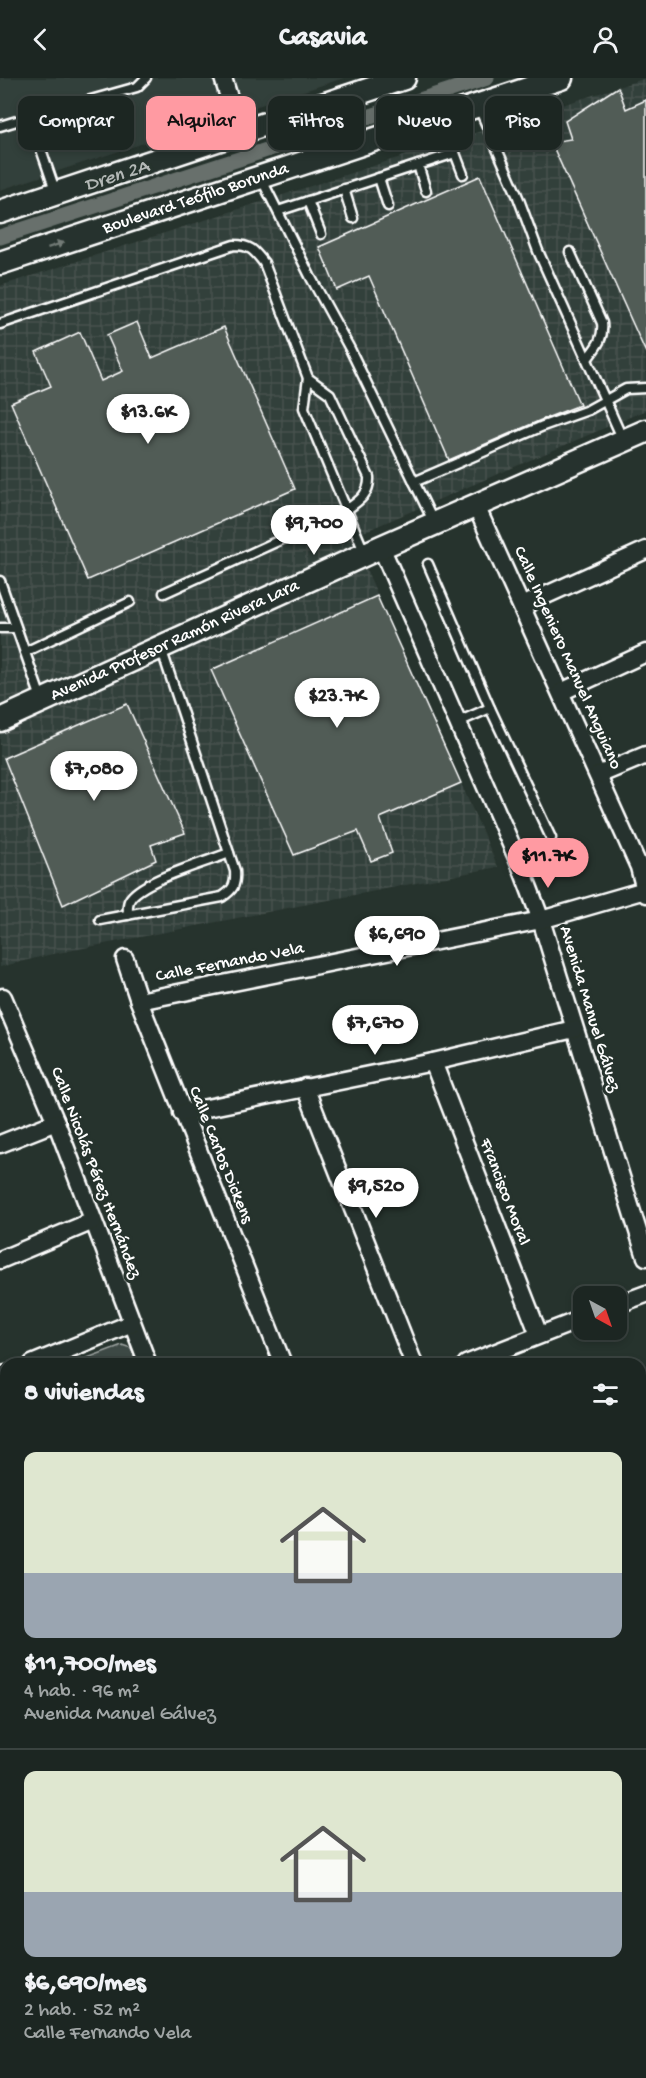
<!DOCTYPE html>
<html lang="es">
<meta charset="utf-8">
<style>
:root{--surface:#1c2622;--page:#29322f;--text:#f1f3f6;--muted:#a0a5a5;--line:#3a4340;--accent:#ff9aa2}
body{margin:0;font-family:"Gochi Hand",sans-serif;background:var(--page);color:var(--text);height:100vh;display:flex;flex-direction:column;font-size:22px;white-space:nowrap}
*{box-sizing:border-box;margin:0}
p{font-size:20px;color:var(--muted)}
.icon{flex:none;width:33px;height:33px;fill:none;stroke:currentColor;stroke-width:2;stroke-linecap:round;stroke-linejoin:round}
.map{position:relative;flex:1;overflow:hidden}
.drawer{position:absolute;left:0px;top:1280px;width:646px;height:722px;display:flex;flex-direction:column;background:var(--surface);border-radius:18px 18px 0 0;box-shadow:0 3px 9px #0003,0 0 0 2px var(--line)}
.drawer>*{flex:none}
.guide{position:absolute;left:18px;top:18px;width:610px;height:54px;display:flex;gap:12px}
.needle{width:39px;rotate:140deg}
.tools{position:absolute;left:573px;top:1208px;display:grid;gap:12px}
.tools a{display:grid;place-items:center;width:54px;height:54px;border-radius:12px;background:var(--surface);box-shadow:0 3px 9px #0003,0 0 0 2px var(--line);font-size:30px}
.price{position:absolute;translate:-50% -51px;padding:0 14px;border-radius:21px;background:#fff;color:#222;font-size:20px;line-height:39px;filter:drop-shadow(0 2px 3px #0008)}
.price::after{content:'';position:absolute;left:50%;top:36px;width:18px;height:14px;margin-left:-9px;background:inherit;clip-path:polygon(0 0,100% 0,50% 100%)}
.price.active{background:var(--accent);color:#111}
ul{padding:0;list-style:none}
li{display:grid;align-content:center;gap:12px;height:318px;padding:0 24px}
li+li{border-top:2px solid var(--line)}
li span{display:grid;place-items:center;height:186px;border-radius:12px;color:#555}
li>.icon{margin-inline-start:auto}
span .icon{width:108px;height:108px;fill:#fffc;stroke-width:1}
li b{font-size:26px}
h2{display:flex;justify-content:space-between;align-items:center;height:72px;padding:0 24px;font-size:26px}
.tag{padding:0 21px;border-radius:12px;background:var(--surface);box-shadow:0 3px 9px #0003,0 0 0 2px var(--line);font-size:21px;line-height:54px}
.tag.active{background:var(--accent);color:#111}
header{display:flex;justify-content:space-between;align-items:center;height:78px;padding:0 24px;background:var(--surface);font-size:27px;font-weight:700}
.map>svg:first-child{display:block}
.built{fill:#333f3a}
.industrial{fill:url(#industrial-grid)}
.park{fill:url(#park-tufts);stroke:#9ea4a2;stroke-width:1.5}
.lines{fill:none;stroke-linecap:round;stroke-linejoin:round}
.canal{stroke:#67706c;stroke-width:15}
.building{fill:#515c57;stroke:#fff;stroke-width:1.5}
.service-casing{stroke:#fff;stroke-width:13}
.minor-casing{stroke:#fff;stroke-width:21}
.secondary-casing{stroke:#fff;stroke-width:27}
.service{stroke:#26332d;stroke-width:8}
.minor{stroke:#26332d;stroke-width:16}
.secondary{stroke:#26332d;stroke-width:22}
.oneway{fill:#727a76}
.labels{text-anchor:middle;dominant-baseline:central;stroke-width:6;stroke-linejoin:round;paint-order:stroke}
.street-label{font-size:18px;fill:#fff;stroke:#26332d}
.water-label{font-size:20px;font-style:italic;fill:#b3b8b6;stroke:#26332d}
</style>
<header><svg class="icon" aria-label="back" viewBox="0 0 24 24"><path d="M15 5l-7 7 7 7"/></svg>Casavia<svg class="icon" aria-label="person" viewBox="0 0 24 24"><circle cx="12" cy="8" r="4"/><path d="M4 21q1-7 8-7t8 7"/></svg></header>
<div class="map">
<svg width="646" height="2000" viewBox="0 0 646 2000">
<defs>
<pattern id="industrial-grid" width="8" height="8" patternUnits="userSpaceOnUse" patternTransform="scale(1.5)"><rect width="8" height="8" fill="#333f3a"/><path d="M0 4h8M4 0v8" fill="none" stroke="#47524e"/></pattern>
<pattern id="park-tufts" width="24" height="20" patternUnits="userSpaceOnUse" patternTransform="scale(1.5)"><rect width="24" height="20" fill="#3e4944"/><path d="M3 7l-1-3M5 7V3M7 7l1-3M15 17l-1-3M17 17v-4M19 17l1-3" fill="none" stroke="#5b6460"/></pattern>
</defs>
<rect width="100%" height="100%" fill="#26332d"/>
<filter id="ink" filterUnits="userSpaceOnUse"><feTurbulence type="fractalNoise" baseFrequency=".0167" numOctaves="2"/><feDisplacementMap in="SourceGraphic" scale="12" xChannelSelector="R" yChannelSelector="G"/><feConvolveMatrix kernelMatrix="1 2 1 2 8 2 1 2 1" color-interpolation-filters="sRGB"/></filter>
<g filter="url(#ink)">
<polygon class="built" points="0,0 344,0 0,112"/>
<polygon class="industrial" points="646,0 646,332 352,459 498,789 48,877 0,889 0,208"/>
<g class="park">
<polygon points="122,1267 131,1270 137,1285 74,1285"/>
<polygon points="6,1312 6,1448 0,1444 0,1314"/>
</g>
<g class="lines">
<polyline class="canal" points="0,159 487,0"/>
</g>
<g class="building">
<polygon points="618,9 626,31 646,22 646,275 551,64 571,61 565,43"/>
<polygon points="480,98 580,327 541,342 449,382 369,198 337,212 319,169"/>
<polygon points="137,244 152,280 224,249 295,411 88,502 11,325 51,308 36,274 80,254 101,303 123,293 107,257"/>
<polygon points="377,518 461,705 380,740 392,775 371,783 358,753 294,777 211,592"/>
<polygon points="127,626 185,755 151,767 156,782 63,827 4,680"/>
</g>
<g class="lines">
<g class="service-casing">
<g id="service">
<polyline points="479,30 518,119 538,173 623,362"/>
<polyline points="0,48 30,39"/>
<polyline points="418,87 426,113"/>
<polyline points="261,100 310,198 350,271 434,445"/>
<polyline points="379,100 388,128"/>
<polyline points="344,111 353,140"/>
<polyline points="56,115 30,39 137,9 146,0"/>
<polyline points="308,123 321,156"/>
<polyline points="278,133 455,75 463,96"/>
<path d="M570 174 602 245C604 261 596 269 587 281"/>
<path d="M0 246 234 167C250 167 254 172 264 185L308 300 304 330 365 476"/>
<polyline points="414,404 543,348 588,332 626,311 646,310"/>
<polyline points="428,486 490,630 551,760"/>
<polyline points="0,503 42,623"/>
<path d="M164 515 346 432C359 423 370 416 369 399L330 316 308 300"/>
<polyline points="0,550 16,550"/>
<polyline points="25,574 130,524"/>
<polyline points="458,644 490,630"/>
<path d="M128 837C128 832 127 828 129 823 138 803 207 784 229 775"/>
<path d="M100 842 222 819C233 812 236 807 235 793L161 570"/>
<polyline points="640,1879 646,1877"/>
<polyline points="0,1946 6,1955"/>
<polyline points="422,2000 431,1995"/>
</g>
</g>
<g class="minor-casing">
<g id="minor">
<polyline points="223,0 240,55"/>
<polyline points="476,428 639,789 646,816"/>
<polyline points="381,469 521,789 541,842 646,1179"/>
<polyline points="522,528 646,472"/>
<polyline points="561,614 646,575"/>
<polyline points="598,697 646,677"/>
<polyline points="125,881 139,923 283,1286"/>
<polyline points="3,919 56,1044 148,1286"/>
<polyline points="139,923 541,842 645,812"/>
<polyline points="433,984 539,1257"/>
<polyline points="305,1009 414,1286"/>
<polyline points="182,1035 433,984 574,951"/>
<polyline points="0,1066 56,1044"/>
<polyline points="0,1182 93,1143"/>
<polyline points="616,1227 646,1216"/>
<polyline points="32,1286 132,1245"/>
<polyline points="466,1286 584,1240"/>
<polyline points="0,1298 6,1296"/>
<polyline points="640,1343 646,1341"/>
<polyline points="640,1464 646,1462"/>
<polyline points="0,1487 6,1482"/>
<polyline points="0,1565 6,1563"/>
<polyline points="640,1646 646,1648"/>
<polyline points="0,1680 6,1686"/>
<polyline points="0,1742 6,1740"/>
<polyline points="0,1868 6,1885"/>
<polyline points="224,1995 226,2000"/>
<polyline points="172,2000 183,1995"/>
</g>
</g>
<g class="secondary-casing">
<g id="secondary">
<polyline points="0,134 404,0"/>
<path id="s1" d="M0 185 561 0"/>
<path id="s2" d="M0 642 381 469 646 353"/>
</g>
</g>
<use href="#service" class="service"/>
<use href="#minor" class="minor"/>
<use href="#secondary" class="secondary"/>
</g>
<defs><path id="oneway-solid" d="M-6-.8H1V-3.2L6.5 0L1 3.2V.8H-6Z" transform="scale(1.5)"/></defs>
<use class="oneway" href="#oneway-solid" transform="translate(56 167) rotate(-18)"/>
</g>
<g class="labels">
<g class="street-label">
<text stroke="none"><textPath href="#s1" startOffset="206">Boulevard Teófilo Borunda</textPath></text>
<text stroke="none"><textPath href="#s2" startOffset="192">Avenida Profesor Ramón Rivera Lara</textPath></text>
<text transform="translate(567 580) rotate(66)">Calle Ingeniero Manuel Anguiano</text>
<text transform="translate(230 885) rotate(-11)">Calle Fernando Vela</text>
<text transform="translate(589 931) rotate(73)">Avenida Manuel Gálvez</text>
<text transform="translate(220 1077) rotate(68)">Calle Carlos Dickens</text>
<text transform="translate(95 1095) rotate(69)">Calle Nicolás Pérez Hernández</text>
<text transform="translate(504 1114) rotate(69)">Francisco Moral</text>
</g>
<g class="water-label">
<text transform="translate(117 99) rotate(-18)">Dren 2A</text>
</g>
</g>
</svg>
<div class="tools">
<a><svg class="needle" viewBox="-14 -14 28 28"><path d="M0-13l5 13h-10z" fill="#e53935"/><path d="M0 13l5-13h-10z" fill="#a0a5a5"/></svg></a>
</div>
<b class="price" style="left:148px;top:367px">$13.6K</b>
<b class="price" style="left:314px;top:478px">$9,700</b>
<b class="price" style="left:337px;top:651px">$23.7K</b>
<b class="price" style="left:94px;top:724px">$7,080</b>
<b class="price active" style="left:548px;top:811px">$11.7K</b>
<b class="price" style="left:397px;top:889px">$6,690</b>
<b class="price" style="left:375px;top:978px">$7,670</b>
<b class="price" style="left:376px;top:1141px">$9,520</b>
<div class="guide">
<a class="tag">Comprar</a>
<a class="tag active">Alquilar</a>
<a class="tag">Filtros</a>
<a class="tag">Nuevo</a>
<a class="tag">Piso</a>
</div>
<section class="drawer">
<h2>8 viviendas<svg class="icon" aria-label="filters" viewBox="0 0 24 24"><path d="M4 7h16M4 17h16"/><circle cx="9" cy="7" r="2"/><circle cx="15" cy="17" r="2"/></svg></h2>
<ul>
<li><span style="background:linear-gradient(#dfe7d0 65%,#9aa5b1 0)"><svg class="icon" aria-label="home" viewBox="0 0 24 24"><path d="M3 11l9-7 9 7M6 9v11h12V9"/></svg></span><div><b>$11,700/mes</b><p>4 hab. · 96 m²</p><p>Avenida Manuel Gálvez</p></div></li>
<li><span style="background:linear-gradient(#dfe7d0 65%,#9aa5b1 0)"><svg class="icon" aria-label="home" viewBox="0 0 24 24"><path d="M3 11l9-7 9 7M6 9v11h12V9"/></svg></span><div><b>$6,690/mes</b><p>2 hab. · 52 m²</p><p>Calle Fernando Vela</p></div></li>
</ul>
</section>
</div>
